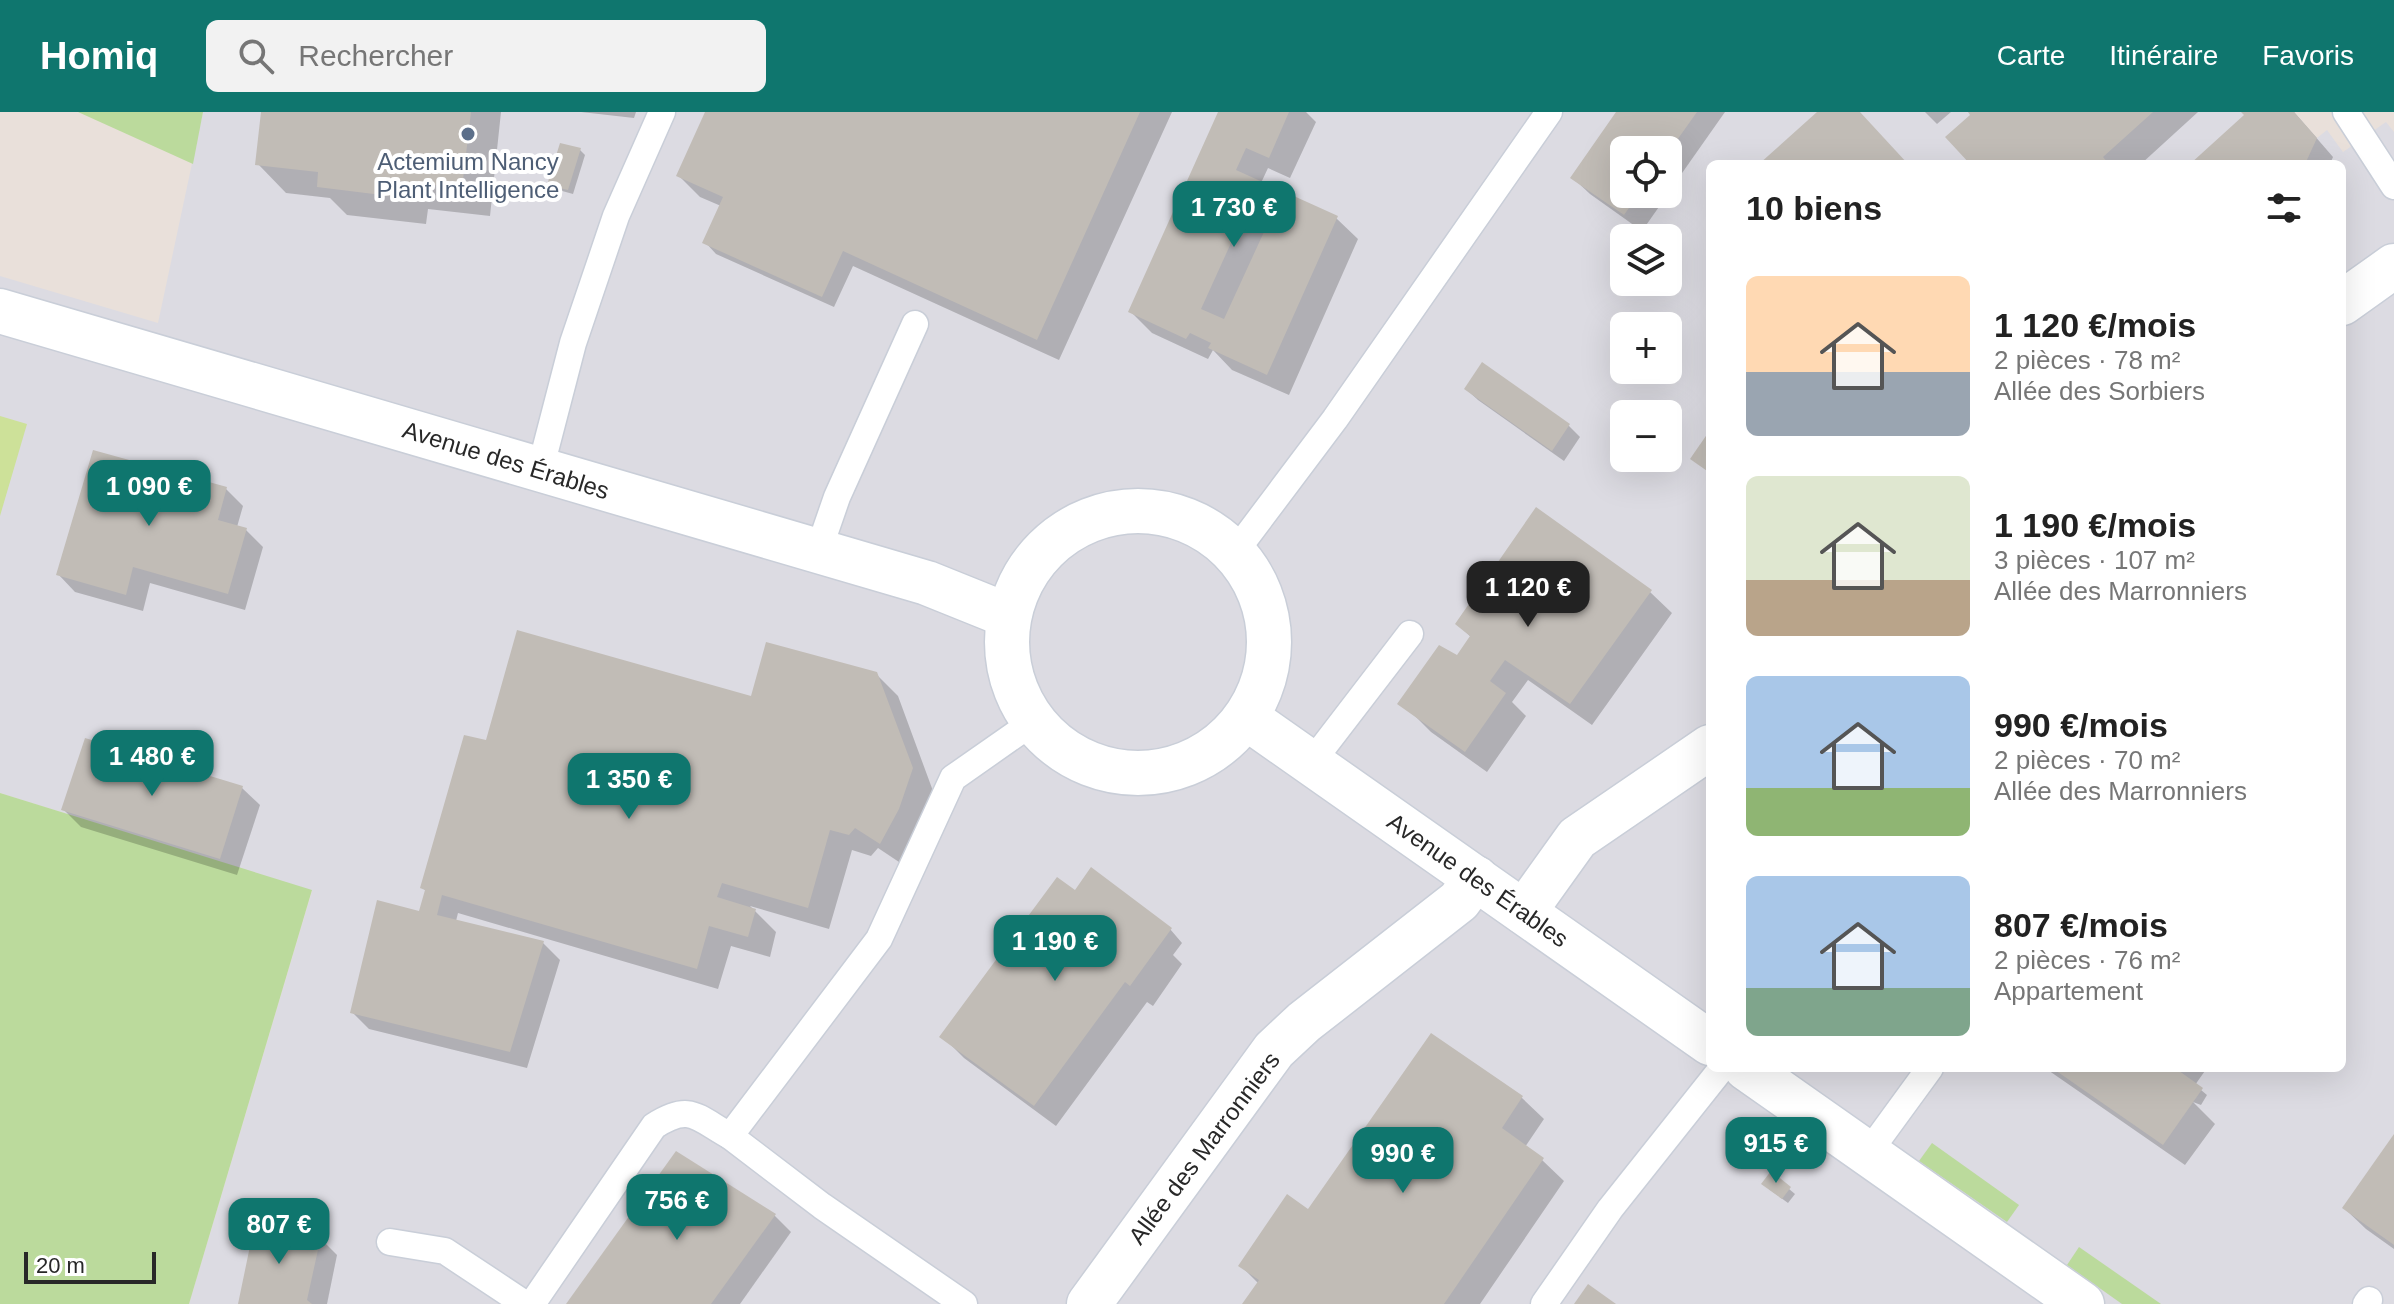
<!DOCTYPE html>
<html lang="fr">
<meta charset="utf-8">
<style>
:root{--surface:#fff;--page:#f2f2f2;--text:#222;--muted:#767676;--accent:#0f766e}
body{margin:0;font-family:Arial,sans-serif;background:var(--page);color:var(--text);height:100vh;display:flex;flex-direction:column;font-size:30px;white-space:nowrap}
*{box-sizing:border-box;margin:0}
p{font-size:26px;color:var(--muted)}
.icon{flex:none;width:44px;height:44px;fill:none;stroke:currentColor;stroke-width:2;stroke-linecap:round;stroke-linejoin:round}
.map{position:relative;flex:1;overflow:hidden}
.drawer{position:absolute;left:1706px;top:48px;width:640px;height:912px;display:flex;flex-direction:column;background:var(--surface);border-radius:12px;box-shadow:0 8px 32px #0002}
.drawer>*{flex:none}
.fabs{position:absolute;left:1610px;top:24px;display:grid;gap:16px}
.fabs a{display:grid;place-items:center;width:72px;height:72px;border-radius:12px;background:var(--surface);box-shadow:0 8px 32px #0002;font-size:40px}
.scale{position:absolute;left:24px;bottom:20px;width:132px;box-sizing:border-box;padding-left:8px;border:4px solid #282828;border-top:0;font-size:22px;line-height:28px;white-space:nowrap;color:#282828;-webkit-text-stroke:6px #fff;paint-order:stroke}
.price{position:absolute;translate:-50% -68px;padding:0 18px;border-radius:16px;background:var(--accent);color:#fff;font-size:26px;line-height:52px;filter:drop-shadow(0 2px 4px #0008)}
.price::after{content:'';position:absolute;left:50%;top:48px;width:24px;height:18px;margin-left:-12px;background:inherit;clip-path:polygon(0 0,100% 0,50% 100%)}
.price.current{background:#222;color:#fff}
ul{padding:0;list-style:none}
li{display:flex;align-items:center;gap:24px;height:200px;padding:0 40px}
li span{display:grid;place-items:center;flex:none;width:224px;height:160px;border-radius:12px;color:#555}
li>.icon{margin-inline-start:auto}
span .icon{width:96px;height:96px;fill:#fffc;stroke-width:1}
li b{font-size:34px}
h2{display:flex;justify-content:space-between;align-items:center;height:96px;padding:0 40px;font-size:34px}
header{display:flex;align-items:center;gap:48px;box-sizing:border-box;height:112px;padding:0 40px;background:var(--accent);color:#fff}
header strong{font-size:38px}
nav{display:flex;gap:44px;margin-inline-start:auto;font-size:28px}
.search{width:560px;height:72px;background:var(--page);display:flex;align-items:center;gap:20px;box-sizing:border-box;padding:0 28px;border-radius:12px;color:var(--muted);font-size:30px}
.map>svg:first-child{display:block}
.industrial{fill:#dcdbe2;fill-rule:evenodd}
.green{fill:#bbda9c}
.pitch{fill:#cde199}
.shadow{fill:#0003}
.building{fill:#c1bcb6;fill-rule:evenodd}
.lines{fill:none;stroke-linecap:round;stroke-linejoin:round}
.service-casing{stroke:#c9ced8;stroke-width:29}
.minor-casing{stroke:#c9ced8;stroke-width:47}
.tertiary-casing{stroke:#c9ced8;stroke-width:47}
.service{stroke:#fff;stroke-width:26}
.minor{stroke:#fff;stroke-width:44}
.tertiary{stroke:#fff;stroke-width:44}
.service-dot{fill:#5c6f8a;stroke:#fff;stroke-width:3}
.labels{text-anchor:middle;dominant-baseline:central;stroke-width:8;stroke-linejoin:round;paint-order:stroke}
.service-label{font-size:24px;fill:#4e5e75;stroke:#fff}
.street-label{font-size:24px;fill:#282828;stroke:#fff}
</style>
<header>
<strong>Homiq</strong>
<div class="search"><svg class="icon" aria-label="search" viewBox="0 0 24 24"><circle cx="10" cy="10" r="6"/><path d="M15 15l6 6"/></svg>Rechercher</div>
<nav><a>Carte</a><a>Itinéraire</a><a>Favoris</a></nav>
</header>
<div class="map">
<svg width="2394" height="1192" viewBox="0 0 2394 1192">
<rect width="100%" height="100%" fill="#e9e0da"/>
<path class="industrial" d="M203 0H2294L2317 26 2327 18 2343 40 2386 10 2394 20V1192H189L312 779 0 681V164L158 211ZM1624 38H1668V82H1624ZM1710 52H2342V956H1710ZM1624 126H1668V170H1624ZM1624 214H1668V258H1624ZM1624 302H1668V346H1624Z"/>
<g class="green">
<polygon points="78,0 203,0 193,52"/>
<polygon points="0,681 312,778 189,1192 0,1192"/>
<polygon points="1932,1031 2019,1093 2007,1110 1919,1049"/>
<polygon points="2079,1135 2161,1192 2122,1192 2067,1153"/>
</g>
<polygon class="pitch" points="0,304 27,312 0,404"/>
<g class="shadow">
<polygon points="263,0 501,0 490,104 428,97 426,112 347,103 330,86 286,81 258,52"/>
<polygon points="581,0 636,0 634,6"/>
<polygon points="707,0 1172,0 1059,248 853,154 834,195 716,142 705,130 721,94 700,85 678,63"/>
<polygon points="1220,0 1306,0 1316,10 1290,66 1268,56 1261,71 1336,106 1358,127 1289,283 1232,258 1213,238 1208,247 1152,221 1130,199"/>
<polygon points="1619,0 1725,0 1668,81 1668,38 1624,38 1624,82 1668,82 1642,119 1590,82 1573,66"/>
<polygon points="1925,0 1951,0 1937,12"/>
<polygon points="1971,0 2198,0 2141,52 1973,52 1973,3"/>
<polygon points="2244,0 2294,0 2333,45 2330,52 2193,52 2247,4"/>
<polygon points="580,38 585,43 573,82 555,77 549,72"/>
<polygon points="1466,277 1569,314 1580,325 1564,349 1478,288"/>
<polygon points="226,377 243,394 237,415 246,418 263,435 245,498 150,471 143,499 75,480 58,462"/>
<polygon points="1650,480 1672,501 1592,613 1528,568 1512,590 1526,604 1487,660 1431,620 1415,604 1472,526 1457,512"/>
<polygon points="876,562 898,584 933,679 902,752 878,736 871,744 852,738 829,817 750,794 776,820 770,845 731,834 718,877 458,801 456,809 543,831 560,848 527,956 369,917 352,900 421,801 427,780 422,775 487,631 752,587"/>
<polygon points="87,628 242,676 260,693 237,763 81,715 64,698"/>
<polygon points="1076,781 1170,817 1182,831 1173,843 1182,852 1153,894 1147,890 1056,1014 964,946 942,924"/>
<polygon points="1431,923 1522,986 1544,1007 1525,1035 1542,1048 1564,1069 1480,1192 1245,1192 1259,1172 1241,1154 1308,1099"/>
<polygon points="2045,956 2207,956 2195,973 2207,983 2201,993 2193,990 2215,1012 2185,1053"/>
<polygon points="2394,1025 2394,1137 2366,1117 2344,1096"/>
<polygon points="1771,1062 1795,1082 1788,1091 1769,1077"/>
<polygon points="774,1103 791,1120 740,1192 568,1192"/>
<polygon points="320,1126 337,1143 327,1192 240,1192"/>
</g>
<g class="building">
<polygon points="261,0 471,0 462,76 400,69 398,85 317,75 318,60 255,53"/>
<polygon points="705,0 1140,0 1037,228 843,139 822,185 702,131 723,85 676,64"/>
<path d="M1218 0H1289L1269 46 1246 36 1236 58 1338 104 1267 263 1208 236 1211 231 1190 221 1186 227 1128 200ZM1246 98 1269 109 1224 207 1201 197Z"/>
<polygon points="1616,0 1697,0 1670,38 1624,38 1624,82 1639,82 1624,103 1570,66"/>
<polygon points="1817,0 1860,0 1908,52 1759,52"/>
<polygon points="1968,0 2153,0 2103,45 2109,52 1970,52 1945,25 1970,3"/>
<polygon points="2241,0 2294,0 2317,26 2306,50 2289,52 2286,48 2282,52 2190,52 2244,3"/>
<polygon points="560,31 581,36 568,78 547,73"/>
<polygon points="1482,250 1570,312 1552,339 1464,277"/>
<polygon points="1710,318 1710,361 1690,347"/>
<polygon points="93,338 227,375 218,408 247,416 228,482 133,455 126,483 56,463"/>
<polygon points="1536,395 1652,478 1570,592 1505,548 1490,569 1506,581 1465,640 1397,592 1439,533 1457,543 1470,524 1455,512"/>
<polygon points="517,518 751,584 766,530 877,560 913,656 899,697 880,732 855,716 849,723 830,718 808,796 722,771 717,785 756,797 748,825 709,814 697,857 442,783 437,803 544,829 510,940 350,901 377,788 419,799 425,778 420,776 464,623 486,628"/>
<polygon points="85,626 243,674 220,747 61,698"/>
<polygon points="1091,755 1172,816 1130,874 1125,870 1034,994 939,925 1057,765 1075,778"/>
<polygon points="1431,921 1523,984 1502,1016 1544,1046 1444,1192 1242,1192 1259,1168 1238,1154 1287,1082 1308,1097"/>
<polygon points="2052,956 2175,956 2203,976 2163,1033"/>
<polygon points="2394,1022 2394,1133 2342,1096"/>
<polygon points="676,1039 776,1102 711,1192 566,1192"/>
<polygon points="1771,1059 1791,1075 1782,1087 1761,1072"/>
<polygon points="255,1110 321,1124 307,1188 312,1192 238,1192"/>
<polygon points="1588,1172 1616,1192 1574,1192"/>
</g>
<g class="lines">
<g class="service-casing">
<g id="service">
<polyline points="2346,0 2394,74"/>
<polyline points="540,358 573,231 616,104 662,0"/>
<polyline points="818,440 837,385 915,212"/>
<polyline points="1235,440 1335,307 1549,0"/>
<polyline points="1311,651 1410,522"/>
<polyline points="730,1024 822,1094 964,1192"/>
<polyline points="1868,1041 1930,956"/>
<polyline points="390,1130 445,1139 525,1192"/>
<path d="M532 1192 654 1014C690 991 696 1005 730 1024L879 827 953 666 1033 610"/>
<polyline points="1544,1192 1610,1097 1722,956"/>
<polyline points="2366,1192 2369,1188"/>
</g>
</g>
<g class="minor-casing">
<g id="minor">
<polyline points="2342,191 2394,154"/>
<polyline points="1524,800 1577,726 1710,635"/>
<polyline points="1089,1192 1274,938 1304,910 1459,789 1476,766"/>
</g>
</g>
<g class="tertiary-casing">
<g id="tertiary">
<polyline points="0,199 927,471 1009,504"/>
<circle cx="1138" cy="530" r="131"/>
<polyline points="1247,606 1710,931"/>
<polyline points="1746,956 2082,1192"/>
</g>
</g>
<use href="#service" class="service"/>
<use href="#minor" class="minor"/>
<use href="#tertiary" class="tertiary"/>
</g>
<circle class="service-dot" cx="468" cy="22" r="8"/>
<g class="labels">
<g class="service-label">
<text x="468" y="49">Actemium Nancy<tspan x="468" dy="28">Plant Intelligence</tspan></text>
</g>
<g class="street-label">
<text transform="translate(506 348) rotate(17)">Avenue des Érables</text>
<text transform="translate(1478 768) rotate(35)">Avenue des Érables</text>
<text transform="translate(1204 1036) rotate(-53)">Allée des Marronniers</text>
</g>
</g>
</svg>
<div class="fabs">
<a><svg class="icon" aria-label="locate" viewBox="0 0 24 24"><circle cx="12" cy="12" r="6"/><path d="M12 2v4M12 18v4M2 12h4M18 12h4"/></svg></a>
<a><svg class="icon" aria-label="layers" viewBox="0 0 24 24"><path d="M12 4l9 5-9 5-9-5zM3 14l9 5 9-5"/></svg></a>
<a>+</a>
<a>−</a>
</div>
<div class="scale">20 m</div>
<b class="price" style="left:1234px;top:137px">1 730 €</b>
<b class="price" style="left:149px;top:416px">1 090 €</b>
<b class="price current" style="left:1528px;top:517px">1 120 €</b>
<b class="price" style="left:152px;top:686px">1 480 €</b>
<b class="price" style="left:629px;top:709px">1 350 €</b>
<b class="price" style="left:1055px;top:871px">1 190 €</b>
<b class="price" style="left:1776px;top:1073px">915 €</b>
<b class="price" style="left:1403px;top:1083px">990 €</b>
<b class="price" style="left:677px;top:1130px">756 €</b>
<b class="price" style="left:279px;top:1154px">807 €</b>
<section class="drawer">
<h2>10 biens<svg class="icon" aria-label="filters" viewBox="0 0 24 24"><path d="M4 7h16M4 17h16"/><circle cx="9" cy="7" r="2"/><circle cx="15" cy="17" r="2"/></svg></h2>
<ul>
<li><span style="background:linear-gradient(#ffd9b3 60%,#9aa5b1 0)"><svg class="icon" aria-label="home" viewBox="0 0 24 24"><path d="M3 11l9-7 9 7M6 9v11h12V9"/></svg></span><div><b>1 120 €/mois</b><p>2 pièces · 78 m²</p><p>Allée des Sorbiers</p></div></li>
<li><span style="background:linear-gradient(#dfe7d0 65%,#b9a48a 0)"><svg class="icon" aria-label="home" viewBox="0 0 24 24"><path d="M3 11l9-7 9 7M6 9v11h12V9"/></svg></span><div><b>1 190 €/mois</b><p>3 pièces · 107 m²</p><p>Allée des Marronniers</p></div></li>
<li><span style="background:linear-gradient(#a9c7e8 70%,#8fb573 0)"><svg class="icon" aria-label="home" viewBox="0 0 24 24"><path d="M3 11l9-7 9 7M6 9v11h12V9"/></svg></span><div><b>990 €/mois</b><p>2 pièces · 70 m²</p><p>Allée des Marronniers</p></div></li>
<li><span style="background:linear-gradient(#a9c7e8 70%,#7fa58c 0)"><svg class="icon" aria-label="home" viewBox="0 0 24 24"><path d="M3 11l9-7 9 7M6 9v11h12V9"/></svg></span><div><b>807 €/mois</b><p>2 pièces · 76 m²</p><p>Appartement</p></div></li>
</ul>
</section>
</div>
